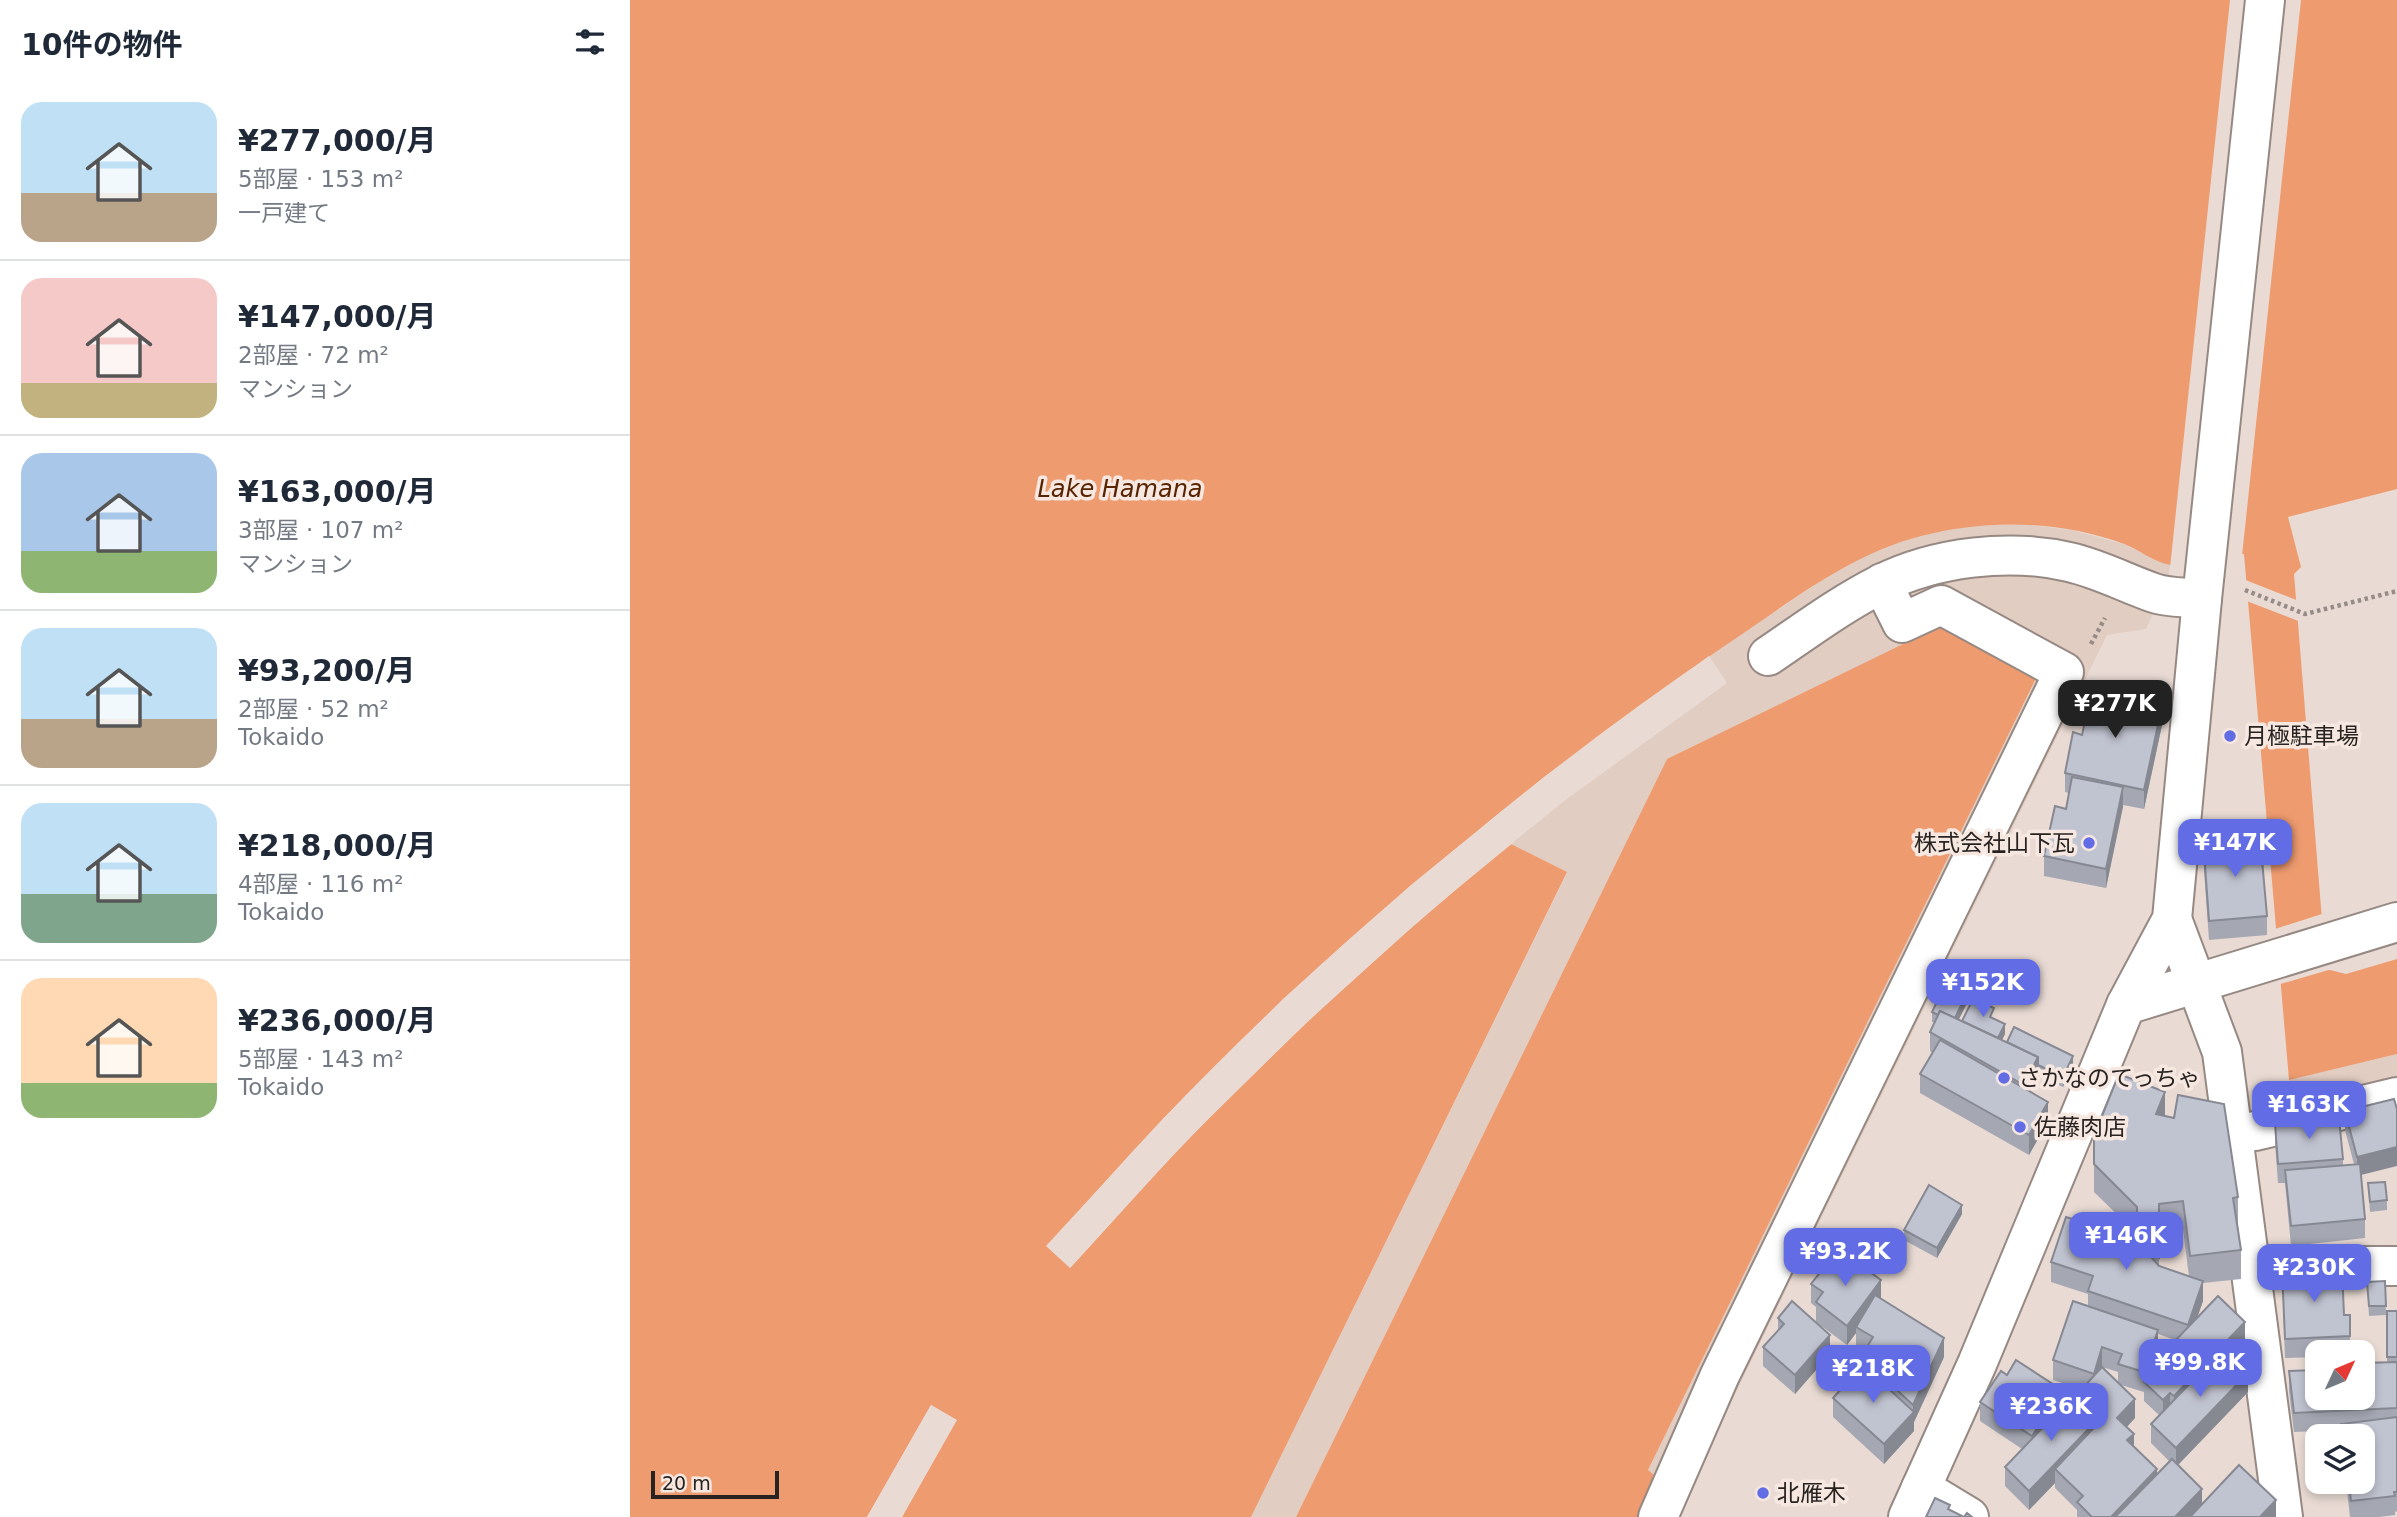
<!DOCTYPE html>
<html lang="ja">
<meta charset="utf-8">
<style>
:root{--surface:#fff;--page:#f6f6f7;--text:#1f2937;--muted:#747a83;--line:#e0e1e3;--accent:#626de5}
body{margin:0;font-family:"DejaVu Sans","Noto Sans JP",sans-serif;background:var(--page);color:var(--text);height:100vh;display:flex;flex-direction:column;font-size:26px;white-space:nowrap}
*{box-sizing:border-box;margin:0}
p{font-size:23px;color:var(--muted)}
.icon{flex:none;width:38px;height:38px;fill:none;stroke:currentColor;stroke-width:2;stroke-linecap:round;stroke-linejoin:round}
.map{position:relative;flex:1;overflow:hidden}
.details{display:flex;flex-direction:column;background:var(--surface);width:630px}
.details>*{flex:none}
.needle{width:46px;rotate:46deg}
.buttons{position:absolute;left:1675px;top:1340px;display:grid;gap:14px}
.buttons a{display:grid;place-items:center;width:70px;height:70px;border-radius:14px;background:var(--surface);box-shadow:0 4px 10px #0003;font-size:35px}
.scale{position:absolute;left:21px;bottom:18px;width:128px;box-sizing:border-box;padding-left:7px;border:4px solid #282321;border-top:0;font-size:19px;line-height:24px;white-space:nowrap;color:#282321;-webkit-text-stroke:5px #f6e8e1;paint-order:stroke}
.price{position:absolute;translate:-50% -60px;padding:0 16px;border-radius:14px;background:var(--accent);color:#fff;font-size:23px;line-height:46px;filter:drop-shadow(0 2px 4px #0008)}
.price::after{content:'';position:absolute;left:50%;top:42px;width:21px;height:16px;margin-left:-10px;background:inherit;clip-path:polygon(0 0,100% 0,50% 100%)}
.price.current{background:#222;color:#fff}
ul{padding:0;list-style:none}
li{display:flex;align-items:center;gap:21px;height:175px;padding:0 21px}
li+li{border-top:2px solid var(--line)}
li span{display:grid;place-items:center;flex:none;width:196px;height:140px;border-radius:21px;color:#555}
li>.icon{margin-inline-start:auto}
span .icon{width:84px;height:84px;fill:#fffc;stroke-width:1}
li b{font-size:30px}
h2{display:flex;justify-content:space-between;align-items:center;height:84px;padding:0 21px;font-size:30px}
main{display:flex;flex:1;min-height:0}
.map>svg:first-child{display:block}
.built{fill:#e2cdc2}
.water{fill:#ee9b6f}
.pier{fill:#e9dbd4}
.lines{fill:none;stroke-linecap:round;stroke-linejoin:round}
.minor-casing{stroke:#968983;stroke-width:42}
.path{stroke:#968c87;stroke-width:4.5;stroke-dasharray:3.5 3.5;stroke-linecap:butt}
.minor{stroke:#fff;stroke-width:38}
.wall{fill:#a5a8b3;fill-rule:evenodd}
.shaded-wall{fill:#868892}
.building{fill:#c0c3d0;stroke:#868892;stroke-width:2}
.poi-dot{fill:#626de5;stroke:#f6e8e1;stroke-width:2.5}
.labels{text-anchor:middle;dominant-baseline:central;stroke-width:7;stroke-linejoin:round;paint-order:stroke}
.poi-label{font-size:23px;fill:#282321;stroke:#f6e8e1;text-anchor:start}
.water-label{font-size:24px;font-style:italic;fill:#582402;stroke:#f6e8e1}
</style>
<main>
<section class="details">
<h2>10件の物件<svg class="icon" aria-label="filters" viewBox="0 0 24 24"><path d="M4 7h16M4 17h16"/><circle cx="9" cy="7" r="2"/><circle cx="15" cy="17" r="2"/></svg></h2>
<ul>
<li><span style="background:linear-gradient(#bfe0f5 65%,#b9a48a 0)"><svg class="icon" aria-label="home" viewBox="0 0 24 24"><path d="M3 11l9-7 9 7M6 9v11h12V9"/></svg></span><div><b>¥277,000/月</b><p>5部屋 · 153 m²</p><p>一戸建て</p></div></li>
<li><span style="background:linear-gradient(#f6c9c9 75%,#c2b280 0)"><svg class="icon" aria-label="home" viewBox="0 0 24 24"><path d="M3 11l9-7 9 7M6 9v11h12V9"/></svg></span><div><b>¥147,000/月</b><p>2部屋 · 72 m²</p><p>マンション</p></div></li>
<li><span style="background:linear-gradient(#a9c7e8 70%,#8fb573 0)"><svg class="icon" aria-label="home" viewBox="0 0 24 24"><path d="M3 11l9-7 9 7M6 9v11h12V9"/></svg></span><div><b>¥163,000/月</b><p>3部屋 · 107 m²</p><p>マンション</p></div></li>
<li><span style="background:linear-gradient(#bfe0f5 65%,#b9a48a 0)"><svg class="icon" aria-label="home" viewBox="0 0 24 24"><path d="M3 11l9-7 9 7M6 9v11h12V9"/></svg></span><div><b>¥93,200/月</b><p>2部屋 · 52 m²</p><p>Tokaido</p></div></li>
<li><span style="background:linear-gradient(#bfe0f5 65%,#7fa58c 0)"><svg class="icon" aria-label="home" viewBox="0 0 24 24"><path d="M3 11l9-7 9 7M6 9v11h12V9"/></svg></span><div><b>¥218,000/月</b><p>4部屋 · 116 m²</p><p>Tokaido</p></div></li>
<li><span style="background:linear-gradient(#ffd9b3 75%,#8fb573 0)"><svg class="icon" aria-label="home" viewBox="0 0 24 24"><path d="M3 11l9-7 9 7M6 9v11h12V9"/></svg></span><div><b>¥236,000/月</b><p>5部屋 · 143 m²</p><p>Tokaido</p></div></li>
</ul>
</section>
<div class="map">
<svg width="1767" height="1517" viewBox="0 0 1767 1517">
<rect width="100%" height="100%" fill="#e9dbd4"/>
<g class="built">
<polygon points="1391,524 1442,530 1493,544 1540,565 1538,581 1516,629 1477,635 1045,1517 1029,1479 1018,1470 1408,674 1037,759 666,1517 621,1517 937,873 881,844 934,801 1097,683 1079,656 1194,579 1239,554 1288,536 1339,526"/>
<polygon points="1767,1054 1767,1080 1661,1106 1659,1080"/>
</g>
<g class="water">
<path d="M0 0H1767V489L1658 517 1671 567 1664 574 1696 969 1716 974 1767 959V1054L1659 1080 1614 554C1597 557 1555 567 1541 565 1525 563 1508 549 1494 544 1429 520 1357 519 1291 536 1217 555 1155 606 1093 647 1005 706 921 770 840 837 731 925 627 1020 531 1121 492 1162 455 1205 417 1246L441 1267C479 1226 516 1183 556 1142 658 1036 767 937 881 844L937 872 621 1517H272L326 1420 301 1405 237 1517H0Z"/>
<polygon points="1310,626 1408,674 1018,1470 1029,1479 1010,1517 666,1517 1037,759"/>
</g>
<g class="pier">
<polygon points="1600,0 1671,0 1612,556 1540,568"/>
<polygon points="1613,579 1669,601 1671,622 1614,600"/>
<polygon points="1079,656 1081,659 916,779 783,888 656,1002 534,1122 421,1246 440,1263 553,1140 673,1020 800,906 879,842 884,842 802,909 676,1023 555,1142 440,1268 416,1246 532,1120 653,999 781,885 914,777"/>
<polygon points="1695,913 1699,967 1702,969 1647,985 1642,930"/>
<polygon points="301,1405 327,1420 272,1517 268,1517 322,1421 302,1410 241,1517 237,1517"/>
</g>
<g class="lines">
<g class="minor-casing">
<g id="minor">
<path d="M1138 656C1175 631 1211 604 1251 584 1305 557 1379 548 1439 562 1470 569 1495 583 1524 593 1538 598 1557 597 1572 599"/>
<polyline points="1542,919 1592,1052 1653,1517"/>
<polyline points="1496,1005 1767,922"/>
<polyline points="1603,1134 1625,1131 1767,1097"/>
<polyline points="1621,1268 1644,1266 1767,1266"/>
<polyline points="1291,1488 1339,1517"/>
<polyline points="1028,1517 1090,1375 1434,672 1311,605 1272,623 1252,583"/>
<polyline points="1278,1517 1347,1364 1496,1005 1542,919 1572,599 1635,0"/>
</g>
</g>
<g class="path">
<polyline points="1615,590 1675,614 1767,591"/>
<polyline points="1461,644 1475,618"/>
</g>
<use href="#minor" class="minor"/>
</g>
<g class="wall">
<polygon points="1494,697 1532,725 1514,809 1493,805 1476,888 1414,876 1414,856 1436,809 1439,793 1435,792 1435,773 1452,735"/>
<polygon points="1577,841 1637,916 1637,935 1579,940 1574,871 1574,852 1577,851"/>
<polygon points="1337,1003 1329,1019 1332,1021 1364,1018 1375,1034 1372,1040 1443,1065 1433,1087 1408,1075 1400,1092 1418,1121 1399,1155 1290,1093 1290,1074 1303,1053 1300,1051 1300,1032 1305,1023 1302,1022 1302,1012"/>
<polygon points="1764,1099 1731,1175 1735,1219 1735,1238 1661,1246 1655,1183 1648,1183 1645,1143 1645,1124 1713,1159 1713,1165 1724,1164 1715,1130 1715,1111"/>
<path d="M1535 1116 1608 1197V1225L1611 1250V1279L1573 1283V1301L1567 1318 1615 1342 1601 1357 1618 1392 1548 1465 1572 1504 1646 1517H1447V1510L1425 1488V1483L1399 1510 1375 1486V1467L1392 1449 1350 1421V1402L1432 1408 1448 1401V1393L1451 1389 1423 1380V1360L1458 1306V1294L1421 1282V1262L1507 1241V1234L1464 1192V1136ZM1553 1229 1559 1277 1529 1267V1232ZM1528 1334 1545 1340 1523 1364 1528 1349ZM1472 1367 1488 1372V1382ZM1491 1385 1514 1392V1389V1401L1529 1415 1521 1424V1443L1539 1461 1527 1474 1504 1447 1497 1427 1505 1418Z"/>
<polygon points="1738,1183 1757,1200 1757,1210 1740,1212"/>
<polygon points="1332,1214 1307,1258 1274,1240 1274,1230"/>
<polygon points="1652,1270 1714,1315 1720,1315 1720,1353 1687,1353 1687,1357 1655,1358"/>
<polygon points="1755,1281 1756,1315 1739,1316 1737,1282"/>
<polygon points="1181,1284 1251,1299 1314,1357 1284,1422 1284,1431 1254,1464 1203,1417 1203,1398 1241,1373 1241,1369 1237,1366 1237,1352 1226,1346 1226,1333 1217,1345 1186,1322 1186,1307 1181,1303"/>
<polygon points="1757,1311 1767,1311 1767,1511 1765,1512 1765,1515 1749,1517 1720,1517 1716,1482 1732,1482 1732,1437 1711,1437 1711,1430 1664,1432 1659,1391 1659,1371 1687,1398 1757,1363"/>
<polygon points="1148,1318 1200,1354 1165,1394 1133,1366 1133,1347 1148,1331"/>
</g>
<g class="shaded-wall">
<polygon points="1532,706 1532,725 1514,809 1514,790"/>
<polygon points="1493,787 1493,807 1476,888 1476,869"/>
<polygon points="1337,993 1337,1003 1323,1031 1323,1021"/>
<polygon points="1375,1024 1375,1034 1365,1054 1365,1044"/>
<polygon points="1443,1056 1443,1065 1433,1087 1433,1077"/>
<polygon points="1408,1057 1408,1076 1394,1105 1394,1085"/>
<polygon points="1535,1092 1535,1121 1526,1114"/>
<polygon points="1418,1102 1418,1121 1399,1155 1399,1135"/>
<polygon points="1767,1147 1767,1166 1727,1176 1727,1157"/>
<polygon points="1332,1205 1332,1214 1307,1258 1307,1248"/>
<polygon points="1251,1280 1251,1300 1226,1327 1226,1333 1217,1345 1217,1326"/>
<polygon points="1573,1281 1573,1301 1558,1344 1558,1325"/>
<polygon points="1615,1322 1615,1342 1544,1415 1544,1396"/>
<polygon points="1528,1330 1528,1349 1520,1373 1517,1370 1517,1381 1514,1382 1514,1392 1514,1372"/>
<polygon points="1200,1335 1200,1354 1165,1394 1165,1375"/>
<polygon points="1314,1338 1314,1357 1284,1422 1284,1431 1254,1464 1254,1444 1283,1413 1283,1405"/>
<polygon points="1472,1347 1472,1366 1464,1393 1464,1374"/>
<polygon points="1618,1373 1618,1392 1546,1467 1546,1448"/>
<polygon points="1432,1390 1432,1409 1402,1455 1402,1436"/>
<polygon points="1540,1393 1540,1412 1533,1419 1533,1400"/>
<polygon points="1505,1399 1505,1418 1487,1437 1487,1418"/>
<polygon points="1467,1420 1467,1439 1425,1469 1425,1483 1399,1510 1399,1491"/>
<polygon points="1504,1434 1504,1453 1497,1440"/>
<polygon points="1527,1469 1527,1489 1500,1517 1481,1517"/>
<polygon points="1572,1489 1572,1508 1564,1517 1545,1517"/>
<polygon points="1646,1500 1646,1517 1630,1517"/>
</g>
<g class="building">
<polygon points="1463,685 1494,692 1493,697 1532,706 1514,790 1435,773 1443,732 1452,735"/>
<polygon points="1442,777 1493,787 1476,869 1414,856 1425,806 1436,809"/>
<polygon points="1630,837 1637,916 1579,921 1574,852 1578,851 1577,841"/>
<polygon points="1316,983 1337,993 1325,1018 1310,1011 1308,1015 1302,1012"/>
<polygon points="1343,999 1364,1008 1360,1017 1375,1024 1368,1038 1332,1021"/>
<polygon points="1310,1011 1408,1057 1394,1085 1300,1032"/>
<polygon points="1384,1027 1443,1056 1433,1077 1408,1065 1408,1057 1377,1042"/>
<polygon points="1310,1040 1418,1102 1399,1135 1290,1074"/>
<polygon points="1489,1074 1535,1092 1526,1114 1544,1118 1548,1095 1594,1104 1608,1197 1603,1198 1611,1250 1560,1256 1553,1201 1529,1204 1529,1257 1507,1232 1507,1207 1464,1164 1464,1136"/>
<polygon points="1764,1099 1767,1109 1767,1147 1727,1157 1715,1111"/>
<polygon points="1709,1118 1713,1159 1648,1164 1645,1124"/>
<polygon points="1730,1164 1735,1219 1661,1226 1655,1170"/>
<polygon points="1755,1182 1757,1200 1740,1202 1738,1183"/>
<polygon points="1299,1185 1332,1205 1307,1248 1274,1230"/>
<polygon points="1436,1217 1507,1241 1529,1266 1573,1281 1558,1325 1458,1291 1463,1276 1421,1262"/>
<polygon points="1214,1253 1251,1280 1217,1326 1186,1302 1193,1292 1181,1284 1195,1266 1201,1270"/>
<polygon points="1712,1269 1714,1315 1720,1315 1720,1336 1655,1339 1652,1270"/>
<polygon points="1755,1281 1756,1306 1739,1306 1737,1282"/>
<polygon points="1245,1295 1314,1338 1283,1405 1241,1366 1248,1354 1237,1347 1243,1337 1226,1327"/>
<polygon points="1588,1296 1615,1322 1544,1396 1540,1393 1533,1400 1514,1382 1521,1374 1517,1370"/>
<polygon points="1162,1301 1200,1335 1165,1375 1133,1347 1154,1324 1148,1318"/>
<polygon points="1443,1301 1528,1330 1514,1372 1488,1364 1492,1354 1472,1347 1464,1374 1423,1360"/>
<rect x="1757" y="1311" width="10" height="46"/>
<polygon points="1593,1349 1618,1373 1546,1448 1521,1424"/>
<polygon points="1386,1360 1432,1390 1402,1436 1350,1402 1371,1371 1377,1375"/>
<polygon points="1767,1362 1767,1408 1664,1413 1659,1371 1687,1370 1687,1398 1732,1398 1732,1363"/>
<polygon points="1233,1365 1284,1412 1254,1444 1203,1398"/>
<polygon points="1472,1367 1505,1399 1487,1418 1504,1434 1497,1440 1527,1469 1481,1517 1462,1517 1447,1502 1453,1496 1425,1469 1474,1417 1448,1393"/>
<polygon points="1443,1396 1467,1420 1399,1491 1375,1467"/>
<polygon points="1767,1417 1767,1492 1764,1492 1765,1496 1721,1501 1719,1482 1732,1482 1732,1437 1713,1437 1711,1424"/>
<polygon points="1542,1459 1572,1489 1545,1517 1485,1517"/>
<polygon points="1609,1465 1646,1500 1630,1517 1560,1517"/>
<polygon points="1305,1498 1320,1505 1318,1509 1332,1516 1331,1517 1296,1517"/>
<polygon points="1337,1513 1342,1517 1334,1517"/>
</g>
<g class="poi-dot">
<circle cx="1600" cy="736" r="7"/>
<circle cx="1459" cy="843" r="7"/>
<circle cx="1374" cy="1078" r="7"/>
<circle cx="1390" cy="1127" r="7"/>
<circle cx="1133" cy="1493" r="7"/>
</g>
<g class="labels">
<g class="poi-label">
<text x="1614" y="736">月極駐車場</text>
<text x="1445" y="843" text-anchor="end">株式会社山下瓦</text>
<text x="1388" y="1078">さかなのてっちゃ</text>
<text x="1404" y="1127">佐藤肉店</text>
<text x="1147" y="1493">北雁木</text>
</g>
<g class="water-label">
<text x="490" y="489">Lake Hamana</text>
</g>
</g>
</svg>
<div class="buttons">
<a><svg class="needle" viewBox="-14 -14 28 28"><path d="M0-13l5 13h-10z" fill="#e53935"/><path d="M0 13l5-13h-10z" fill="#747a83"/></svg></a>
<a><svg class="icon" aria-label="layers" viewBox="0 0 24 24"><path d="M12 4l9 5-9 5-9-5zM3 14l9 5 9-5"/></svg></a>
</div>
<div class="scale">20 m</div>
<b class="price current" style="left:1485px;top:740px">¥277K</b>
<b class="price" style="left:1605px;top:879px">¥147K</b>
<b class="price" style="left:1353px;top:1019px">¥152K</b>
<b class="price" style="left:1679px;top:1141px">¥163K</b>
<b class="price" style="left:1496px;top:1272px">¥146K</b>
<b class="price" style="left:1215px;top:1288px">¥93.2K</b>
<b class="price" style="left:1684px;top:1304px">¥230K</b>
<b class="price" style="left:1570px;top:1399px">¥99.8K</b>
<b class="price" style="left:1243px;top:1405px">¥218K</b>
<b class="price" style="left:1421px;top:1443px">¥236K</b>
</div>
</main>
